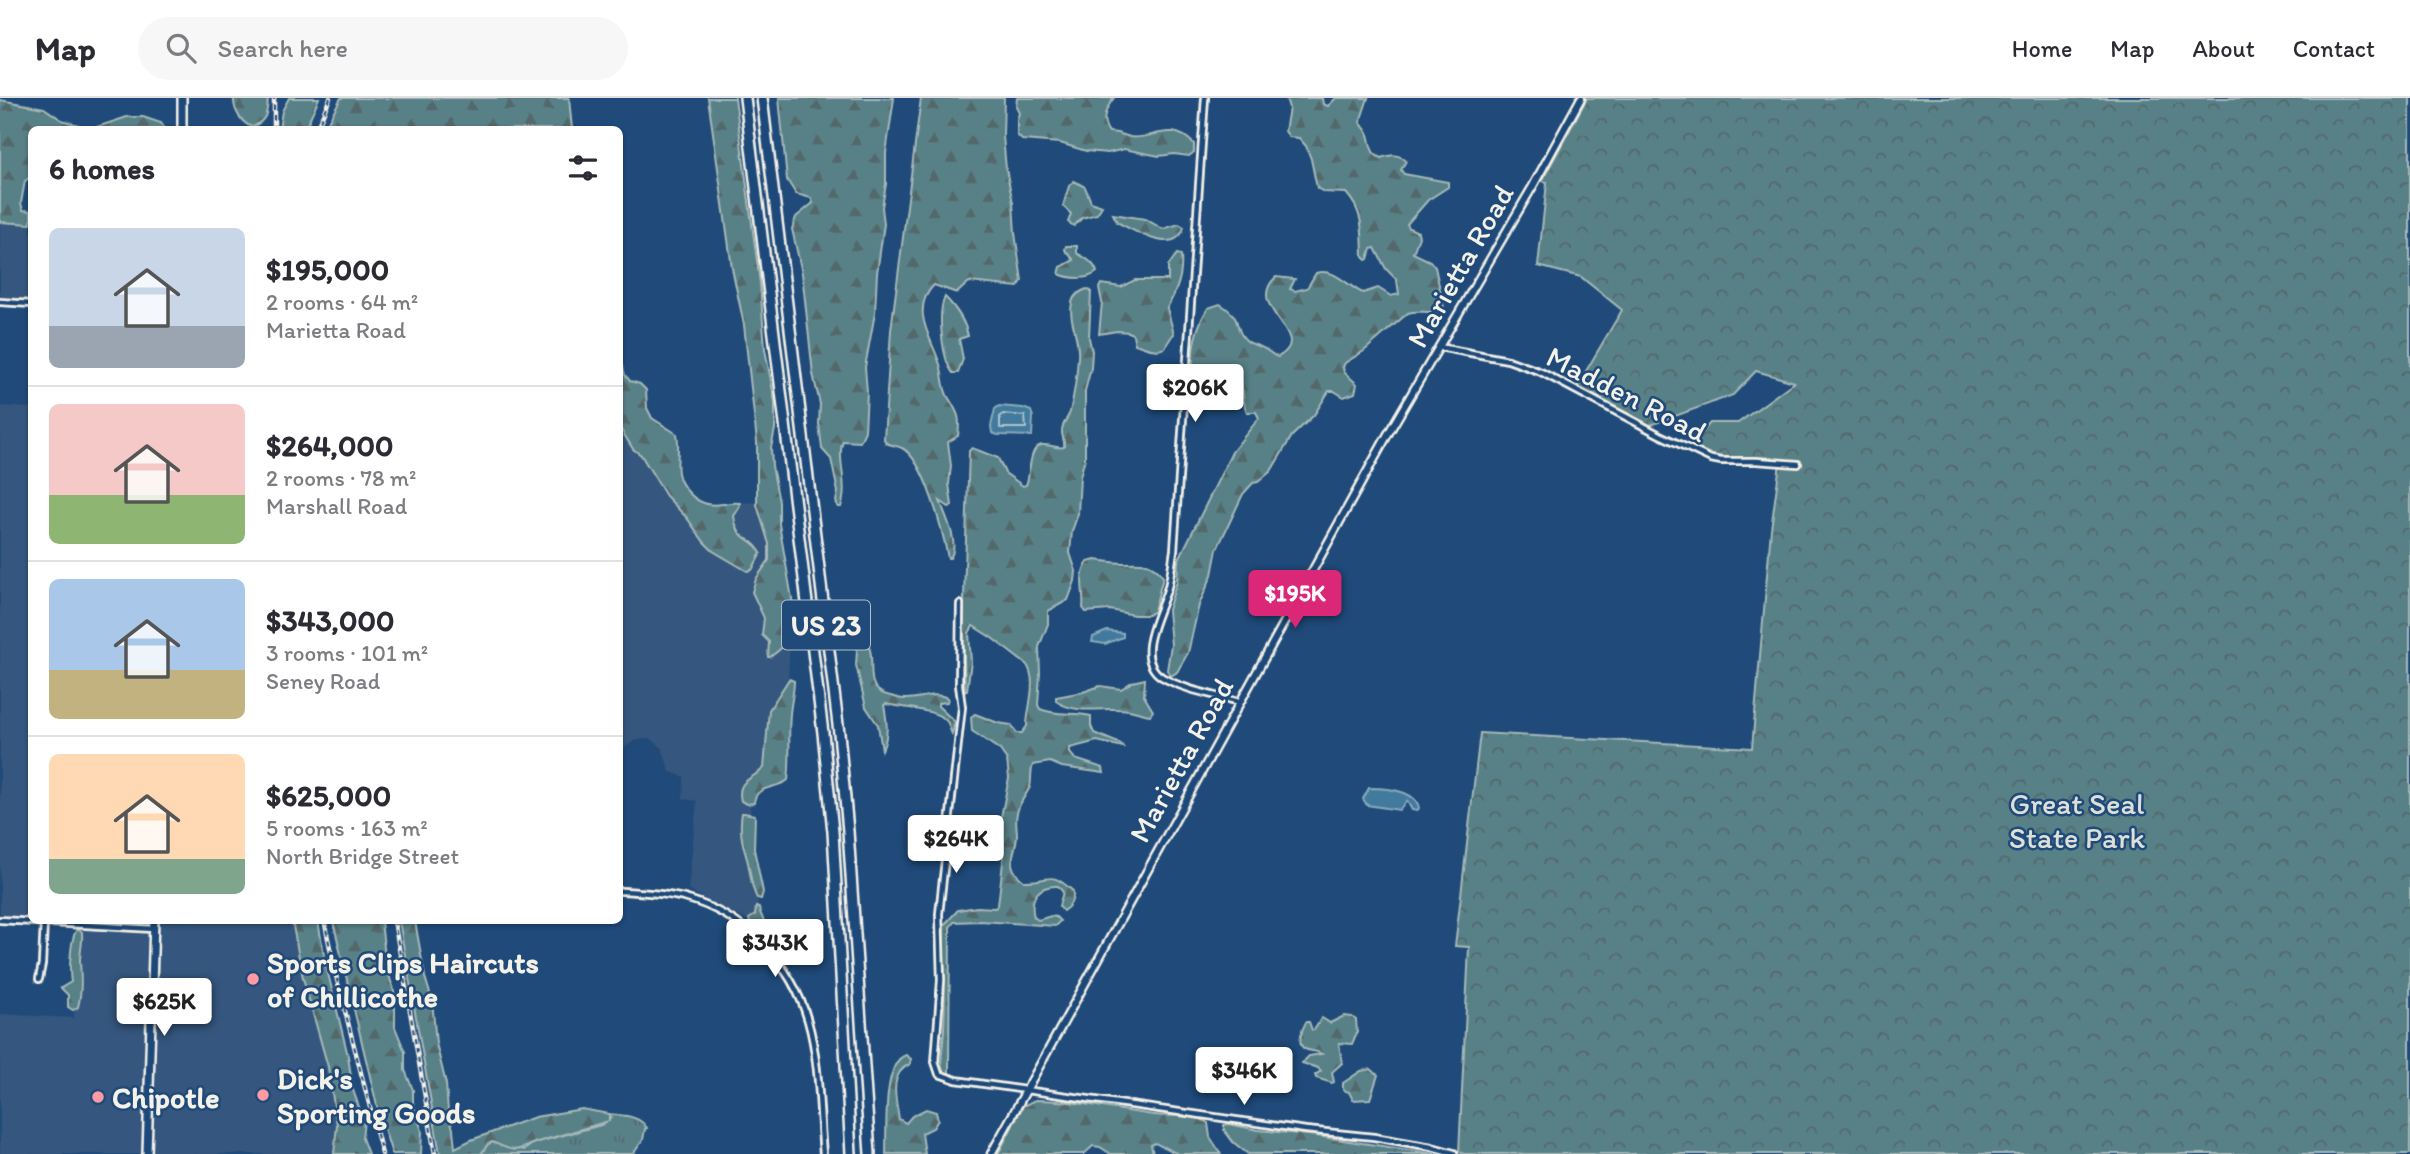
<!DOCTYPE html>
<meta charset="utf-8">
<style>
:root{--surface:#fff;--page:#f7f7f7;--text:#2b2b33;--muted:#7c7c81;--line:#e1e1e2;--accent:#db2777}
body{margin:0;font-family:Itim,sans-serif;background:var(--page);color:var(--text);height:100vh;display:flex;flex-direction:column;font-size:26px;white-space:nowrap}
*{box-sizing:border-box;margin:0}
p{font-size:23px;color:var(--muted)}
.icon{flex:none;width:38px;height:38px;fill:none;stroke:currentColor;stroke-width:2;stroke-linecap:round;stroke-linejoin:round}
.map{position:relative;flex:1;overflow:hidden}
.sheet{position:absolute;left:28px;top:28px;width:595px;height:798px;display:flex;flex-direction:column;background:var(--surface);border-radius:10px;box-shadow:0 2px 5px #0004}
.sheet>*{flex:none}
.price{position:absolute;translate:-50% -60px;padding:0 16px;border-radius:7px;background:#fff;color:#222;font-size:23px;line-height:46px;filter:drop-shadow(0 2px 4px #0008)}
.price::after{content:'';position:absolute;left:50%;top:42px;width:21px;height:16px;margin-left:-10px;background:inherit;clip-path:polygon(0 0,100% 0,50% 100%)}
.price.active{background:var(--accent);color:#fff}
ul{padding:0;list-style:none}
li{display:flex;align-items:center;gap:21px;height:175px;padding:0 21px}
li+li{border-top:2px solid var(--line)}
li span{display:grid;place-items:center;flex:none;width:196px;height:140px;border-radius:10px;color:#555}
li>.icon{margin-inline-start:auto}
span .icon{width:84px;height:84px;fill:#fffc;stroke-width:1}
li b{font-size:30px}
h2{display:flex;justify-content:space-between;align-items:center;height:84px;padding:0 21px;font-size:30px}
header{display:flex;align-items:center;gap:42px;box-sizing:border-box;height:98px;padding:0 35px;background:var(--surface);border-bottom:2px solid var(--line)}
header strong{font-size:33px}
nav{display:flex;gap:38px;margin-inline-start:auto;font-size:24px}
.search{width:490px;height:63px;background:var(--page);display:flex;align-items:center;gap:18px;box-sizing:border-box;padding:0 24px;border-radius:38px;color:var(--muted);font-size:26px}
.map>svg:first-child{display:block}
.built{fill:#35567e}
.grass{fill:url(#grass-tufts);stroke:#a6b9b8;stroke-width:2}
.forest{fill:url(#forest-firs);stroke:#a6b9b8;stroke-width:2}
.park{fill:url(#park-crowns);stroke:#a6b9b8;stroke-width:2}
.water{fill:#427a9d;stroke:#89aabb;stroke-width:2}
.lines{fill:none;stroke-linecap:round;stroke-linejoin:round}
.shore{stroke:#adc1ca;stroke-width:2}
.minor-casing{stroke:#f4f1e8;stroke-width:10}
.tertiary-casing{stroke:#f4f1e8;stroke-width:11}
.secondary-casing{stroke:#f4f1e8;stroke-width:12}
.motorway-casing{stroke:#f4f1e8;stroke-width:14}
.minor{stroke:#1f4a7a;stroke-width:4.5}
.tertiary{stroke:#1f4a7a;stroke-width:6}
.secondary{stroke:#1f4a7a;stroke-width:7}
.motorway{stroke:#1f4a7a;stroke-width:9}
.rail-casing{stroke:#f4f1e8;stroke-width:4.5}
.rail{stroke:#1f4a7a;stroke-width:2;stroke-dasharray:5;stroke-linecap:butt}
.poi-dot{fill:#ff9aa2;stroke:#1f4a7a;stroke-width:2.5}
.labels{text-anchor:middle;dominant-baseline:central;stroke-width:5;stroke-linejoin:round;paint-order:stroke}
.shield{fill:#1f4a7a;stroke:#b4bfc7;stroke-width:2}
.shield-label{font-size:28px;font-weight:bold;fill:#f4f1e8}
.street-label{font-size:30px;fill:#f4f1e8;stroke:#1f4a7a}
.park-label{font-size:30px;fill:#dde0d9;stroke:#1f4a7a}
.poi-label{font-size:30px;font-weight:bold;fill:#f4f1e8;stroke:#1f4a7a;text-anchor:start}
</style>
<header>
<strong>Map</strong>
<div class="search"><svg class="icon" aria-label="search" viewBox="0 0 24 24"><circle cx="10" cy="10" r="6"/><path d="M15 15l6 6"/></svg>Search here</div>
<nav><a>Home</a><a>Map</a><a>About</a><a>Contact</a></nav>
</header>
<div class="map">
<svg width="2410" height="1056" viewBox="0 0 2410 1056">
<defs>
<pattern id="grass-tufts" width="24" height="20" patternUnits="userSpaceOnUse" patternTransform="scale(1.75)"><rect width="24" height="20" fill="#598187"/><path d="M3 7l-1-3M5 7V3M7 7l1-3M15 17l-1-3M17 17v-4M19 17l1-3" fill="none" stroke="#52676a"/></pattern>
<pattern id="forest-firs" width="22" height="20" patternUnits="userSpaceOnUse" patternTransform="scale(1.75)"><rect width="22" height="20" fill="#598187"/><path d="M5 1l3.5 6h-7zM16 11l3.5 6h-7z" fill="#52676a"/></pattern>
<pattern id="park-crowns" width="20" height="18" patternUnits="userSpaceOnUse" patternTransform="scale(1.75)"><rect width="20" height="18" fill="#598187"/><path d="M2 6a3 3 0 1 1 6 0M12 15a3 3 0 1 1 6 0" fill="none" stroke="#52676a"/></pattern>
</defs>
<rect width="100%" height="100%" fill="#1f4a7a"/>
<filter id="ink" filterUnits="userSpaceOnUse"><feTurbulence type="fractalNoise" baseFrequency=".0143" numOctaves="2"/><feDisplacementMap in="SourceGraphic" scale="14" xChannelSelector="R" yChannelSelector="G"/><feConvolveMatrix kernelMatrix="1 2 1 2 8 2 1 2 1" color-interpolation-filters="sRGB"/></filter>
<g filter="url(#ink)">
<g class="built">
<polygon points="0,119 31,121 31,211 0,209"/>
<polygon points="620,293 688,406 767,404 791,517 784,679 748,684 760,829 688,792 697,703 683,701 684,679 670,674 662,650 650,640 634,643 620,653"/>
<polygon points="0,308 31,310 31,819 0,817"/>
<polygon points="76,823 312,823 354,1056 0,1056 0,916 74,920"/>
</g>
<path class="grass" d="M609 1016C624 1018 639 1017 647 1030L645 1031 643 1042 633 1056H481L488 1046 492 1044 524 1052 534 1045 601 1027 611 1020Z"/>
<g class="forest">
<path d="M234 0H268C267 16 267 22 252 29 241 25 233 11 234 0Z"/>
<polygon points="289,0 319,0 305,31 279,31 282,13"/>
<polygon points="341,0 569,0 572,31 324,31"/>
<path d="M708 0H735L760 185 765 251 775 304V331L771 350 772 368 779 404V426L796 524C793 540 783 550 770 559H768L769 544 762 537 764 520 752 494 756 481 769 462V446L757 407V344L744 227 732 170Z"/>
<path d="M779 0H894L886 55V86L882 109 884 126 877 175 875 215 865 269 867 294 865 333 860 344 843 343C836 359 849 386 841 409H838L836 403 838 394 831 361 822 351 819 326 820 306 813 276 802 175 792 131 796 119 813 105 811 100 796 96 787 82Z"/>
<path d="M921 0H1004L1003 38 1006 71 1013 105 1015 135 1022 183 1018 189 969 184 957 195 934 187C908 213 934 243 941 270 943 279 943 289 947 297 957 315 961 316 958 338L948 344 951 368 949 386 952 407 949 409 940 403C946 419 960 446 950 460H948C943 435 925 362 902 350 897 348 891 347 886 345L884 341 891 232Z"/>
<path d="M1017 0H1114C1106 10 1100 23 1109 34 1118 34 1122 37 1130 39 1152 43 1170 21 1194 46V54L1189 58 1174 56 1159 58 1124 51 1108 55 1086 53 1060 45 1022 42 1017 37V22L1019 15 1016 9Z"/>
<path d="M1286 0H1322L1323 6 1328 8 1336 0H1368L1360 24C1362 27 1365 30 1367 34 1372 45 1368 54 1381 60 1390 57 1399 55 1406 63L1401 72 1404 76 1448 84V89L1428 102 1407 126 1409 130 1418 134 1419 139 1413 155 1430 163 1435 169 1444 210C1433 218 1420 211 1408 215L1364 253 1345 265 1343 269 1344 274 1357 286 1355 295 1344 299 1334 293H1329L1314 317 1292 338 1271 373 1258 384 1253 385 1243 396 1217 451 1212 477 1199 507 1188 555 1177 574 1171 578 1167 572 1171 547 1168 512 1177 483 1178 463 1232 354 1259 320 1256 314H1247L1245 309 1240 275 1238 271 1231 273 1217 290 1211 289 1194 277C1190 252 1195 231 1208 210L1220 206C1245 221 1232 230 1247 243 1252 247 1258 247 1263 250 1270 253 1271 257 1278 259 1318 237 1242 210 1276 179L1295 181 1290 191 1295 193 1307 190 1316 175C1334 169 1348 189 1363 195L1378 190 1391 198 1399 196 1397 182 1386 171 1375 150 1371 151 1368 161 1366 162 1363 159C1362 134 1364 114 1346 95L1324 94 1317 90 1311 61 1306 48 1299 40 1289 39 1285 33 1289 10Z"/>
<polygon points="0,2 44,10 62,22 91,31 127,19 143,19 161,25 165,31 32,32 31,82 29,80 25,83 21,105 23,112 31,113 31,126 0,124"/>
<polygon points="1074,83 1085,89 1091,104 1102,108 1097,116 1082,120 1074,128 1068,124 1071,116 1063,108 1069,88"/>
<path d="M1113 116 1145 121 1163 131 1179 126 1184 129C1176 159 1135 133 1117 124Z"/>
<path d="M1066 148H1077V155C1085 160 1094 164 1097 174 1088 182 1070 181 1059 176L1061 169 1074 162 1065 152Z"/>
<path d="M1177 156 1181 157C1183 178 1177 192 1167 210L1174 236C1170 239 1167 248 1164 250 1156 255 1142 248 1135 246L1133 237 1129 234 1117 233 1099 236 1102 204 1099 190 1101 186 1121 189 1135 182H1168V168Z"/>
<path d="M1087 191 1091 193 1089 240 1092 253 1091 270 1085 293V360L1080 379 1078 416 1072 433 1070 455 1076 473 1075 483 1068 502 1048 513V526L1039 549 1040 575 1038 607 1040 611C1056 618 1074 614 1091 618V628L1094 635 1121 646 1123 649 1097 643 1070 650V655L1075 661 1103 670 1104 675 1062 669 1050 664 1033 667C1030 674 1032 682 1030 689 1026 697 1019 705 1017 715 1015 722 1017 730 1017 737 1016 758 1003 767 1024 783 1053 784 1048 771 1073 793 1074 802 1071 808 1063 813L1059 808 1063 794 1058 788C1038 787 1029 800 1034 819L1038 822 1051 818 1056 819 1060 823 1055 828 980 823 954 824 950 829 949 974V977H945C939 967 942 955 943 944 947 905 943 866 944 827L958 812 977 809 995 810 998 807 1003 764 1001 719 1009 680 1007 662 1000 652 972 633 971 619 975 616 998 625 1011 627 1017 635H1022L1027 628C1027 610 1038 584 1027 567L992 540 973 528 969 535 971 564 967 592 965 593 963 528 969 353 972 350 998 360 1005 375 1023 388 1026 387C1031 376 1028 349 1042 347 1050 346 1057 351 1064 349 1065 342 1062 340 1062 334 1061 327 1068 320 1070 314 1074 297 1077 276 1078 259 1080 240 1068 223 1072 205 1073 197 1081 193 1087 191Z"/>
<path d="M945 199C956 210 965 222 968 238L959 241 963 261 958 275H953C942 262 937 214 945 199Z"/>
<path d="M620 256 625 277 630 283 640 286 646 292 647 310 652 320 677 336C680 349 676 362 678 375 680 388 694 403 707 406 718 409 729 403 740 405L739 410 734 418C738 446 751 436 761 455L752 472 747 473 713 453 704 444 687 420 666 398 641 357 633 351 620 330Z"/>
<path d="M1095 462C1105 463 1114 465 1124 465 1141 464 1152 463 1163 479L1154 513 1148 517H1134L1110 512 1086 514 1083 510C1085 493 1077 480 1088 464Z"/>
<path d="M866 544C878 558 863 586 882 595 887 598 893 598 898 600 914 605 932 592 948 600L947 604 938 605V608L955 624 952 636C950 632 949 628 948 625 940 611 901 610 886 606L884 607C887 623 889 637 882 652L878 627 866 609 856 567 857 552 860 547Z"/>
<path d="M789 581 794 583C794 594 791 604 790 616 788 638 791 660 788 682 776 692 756 686 754 705L747 706 741 703C736 682 751 682 764 670L769 612Z"/>
<path d="M1145 581 1144 598 1153 613 1150 617C1143 616 1136 613 1128 612 1106 608 1076 618 1056 603V599L1083 594 1100 588 1121 591 1132 584Z"/>
<path d="M744 715 755 717 754 751 763 794 761 801 757 800C750 788 751 774 747 761 742 744 739 732 742 715Z"/>
<path d="M756 809 759 810C762 824 771 832 775 847L773 848 750 826 749 821 755 817Z"/>
<polygon points="292,823 318,823 325,863 348,958 353,992 364,1023 362,1040 368,1056 334,1056 337,1027 328,969 303,880"/>
<polygon points="333,823 381,823 386,867 395,897 395,929 405,954 405,972 413,992 413,1005 422,1033 421,1056 392,1056 377,1008"/>
<path d="M399 823H415L425 879 432 902 436 945 446 986 448 1014 453 1031 455 1050 471 1042 535 1019 582 1011 609 1016V1023L534 1045C513 1056 511 1052 492 1044L488 1046 481 1056H440Z"/>
<path d="M77 831 82 834C83 845 80 853 80 863 81 878 82 894 78 909L73 912 68 909V897L61 890 71 884C69 872 70 841 77 831Z"/>
<path d="M1344 918 1352 919 1356 922 1357 934 1352 946 1339 945 1342 965 1332 974 1334 984 1332 985 1316 980 1315 977 1321 973 1318 970 1302 965 1309 958 1322 956C1316 952 1311 954 1305 951 1296 947 1302 931 1306 924H1309L1312 932H1314L1322 920 1330 925Z"/>
<path d="M906 957 911 961 910 966C888 976 896 1001 899 1021L906 1025 912 1018 926 1011 936 1014 938 1022 933 1030 922 1035 925 1056H886C887 1034 882 964 906 957Z"/>
<polygon points="1371,971 1378,977 1370,1001 1353,1002 1349,994 1343,992 1343,985 1361,973"/>
<path d="M1035 1002C1075 1002 1114 1012 1154 1017 1171 1019 1194 1015 1208 1025L1210 1039 1221 1056H1178L1155 1045 1151 1047 1153 1056H1111L1100 1049 1093 1048 1084 1056H998L1023 1008Z"/>
<polygon points="1229,1026 1258,1032 1310,1037 1435,1056 1248,1056 1233,1044 1224,1032 1224,1027"/>
</g>
<polygon class="park" points="1587,0 2410,0 2410,1056 1464,1056 1459,1054 1469,849 1455,848 1480,635 1752,650 1771,431 1780,365 1711,360 1688,350 1710,325 1738,325 1794,284 1756,273 1733,297 1648,328 1576,290 1622,212 1581,179 1538,168 1547,84 1542,83"/>
<g class="water">
<polygon points="999,308 1023,310 1031,313 1033,319 1032,338 998,337 992,335 991,328 995,311"/>
<polygon points="1107,533 1123,535 1123,539 1105,546 1092,544 1093,539"/>
<path d="M1369 690C1385 690 1416 692 1419 710L1417 713 1412 712 1407 703 1399 712 1367 707 1363 701Z"/>
</g>
<g class="lines">
<polygon class="shore" points="1003,316 1025,318 1026,330 1000,330 1000,318"/>
<g class="minor-casing">
<g id="minor">
<path d="M1205 0 1174 452C1172 465 1171 477 1168 489 1161 514 1132 560 1162 579 1184 592 1215 597 1239 604"/>
<polyline points="0,204 32,206"/>
<polyline points="1439,249 1508,262 1541,274 1660,337 1711,361 1721,363 1756,363 1798,366"/>
<polyline points="960,506 959,587 962,609 939,816 941,882 935,964 939,976 956,982 1306,1032 1374,1039 1432,1049 1454,1055"/>
<path d="M620 793C641 794 663 795 684 800 742 815 792 865 808 923 820 965 819 1013 823 1056"/>
<polyline points="0,822 154,831"/>
<polyline points="39,881 42,866 44,824"/>
</g>
</g>
<g class="tertiary-casing">
<polyline id="tertiary" points="991,1056 1388,336 1533,88 1581,0"/>
</g>
<g class="secondary-casing">
<g id="secondary">
<polyline points="182,32 182,0"/>
<polyline points="147,1056 154,822"/>
</g>
</g>
<g class="motorway-casing">
<g id="motorway">
<polyline points="745,0 823,635 833,734 851,1056"/>
<polyline points="762,0 839,635 848,733 870,1056"/>
</g>
</g>
<use href="#minor" class="minor"/>
<use href="#tertiary" class="tertiary"/>
<use href="#secondary" class="secondary"/>
<use href="#motorway" class="motorway"/>
<g class="rail-casing">
<g id="rail">
<polyline points="274,32 274,0"/>
<polyline points="316,32 330,0"/>
<polyline points="324,822 337,882 382,1056"/>
<polyline points="394,822 435,1056"/>
</g>
</g>
<use href="#rail" class="rail"/>
</g>
</g>
<g class="poi-dot">
<circle cx="253" cy="881" r="7"/>
<circle cx="263" cy="997" r="7"/>
<circle cx="98" cy="999" r="7"/>
</g>
<g class="labels">
<rect class="shield" x="782" y="502.5" width="88" height="49" rx="5"/>
<g class="shield-label">
<text x="826" y="527">US 23</text>
</g>
<g class="street-label">
<text transform="translate(1460 168) rotate(-60)">Marietta Road</text>
<text transform="translate(1627 296) rotate(27)">Madden Road</text>
<text transform="translate(1181 662) rotate(-61)">Marietta Road</text>
</g>
<g class="park-label">
<text x="2077" y="705">Great Seal<tspan x="2077" dy="34">State Park</tspan></text>
</g>
<g class="poi-label">
<text x="267" y="864">Sports Clips Haircuts<tspan x="267" dy="34">of Chillicothe</tspan></text>
<text x="277" y="980">Dick's<tspan x="277" dy="34">Sporting Goods</tspan></text>
<text x="112" y="999">Chipotle</text>
</g>
</g>
</svg>
<b class="price" style="left:1195px;top:326px">$206K</b>
<b class="price active" style="left:1295px;top:532px">$195K</b>
<b class="price" style="left:956px;top:777px">$264K</b>
<b class="price" style="left:775px;top:881px">$343K</b>
<b class="price" style="left:164px;top:940px">$625K</b>
<b class="price" style="left:1244px;top:1009px">$346K</b>
<section class="sheet">
<h2>6 homes<svg class="icon" aria-label="filters" viewBox="0 0 24 24"><path d="M4 7h16M4 17h16"/><circle cx="9" cy="7" r="2"/><circle cx="15" cy="17" r="2"/></svg></h2>
<ul>
<li><span style="background:linear-gradient(#c9d6e8 70%,#9aa5b1 0)"><svg class="icon" aria-label="home" viewBox="0 0 24 24"><path d="M3 11l9-7 9 7M6 9v11h12V9"/></svg></span><div><b>$195,000</b><p>2 rooms · 64 m²</p><p>Marietta Road</p></div></li>
<li><span style="background:linear-gradient(#f6c9c9 65%,#8fb573 0)"><svg class="icon" aria-label="home" viewBox="0 0 24 24"><path d="M3 11l9-7 9 7M6 9v11h12V9"/></svg></span><div><b>$264,000</b><p>2 rooms · 78 m²</p><p>Marshall Road</p></div></li>
<li><span style="background:linear-gradient(#a9c7e8 65%,#c2b280 0)"><svg class="icon" aria-label="home" viewBox="0 0 24 24"><path d="M3 11l9-7 9 7M6 9v11h12V9"/></svg></span><div><b>$343,000</b><p>3 rooms · 101 m²</p><p>Seney Road</p></div></li>
<li><span style="background:linear-gradient(#ffd9b3 75%,#7fa58c 0)"><svg class="icon" aria-label="home" viewBox="0 0 24 24"><path d="M3 11l9-7 9 7M6 9v11h12V9"/></svg></span><div><b>$625,000</b><p>5 rooms · 163 m²</p><p>North Bridge Street</p></div></li>
</ul>
</section>
</div>
